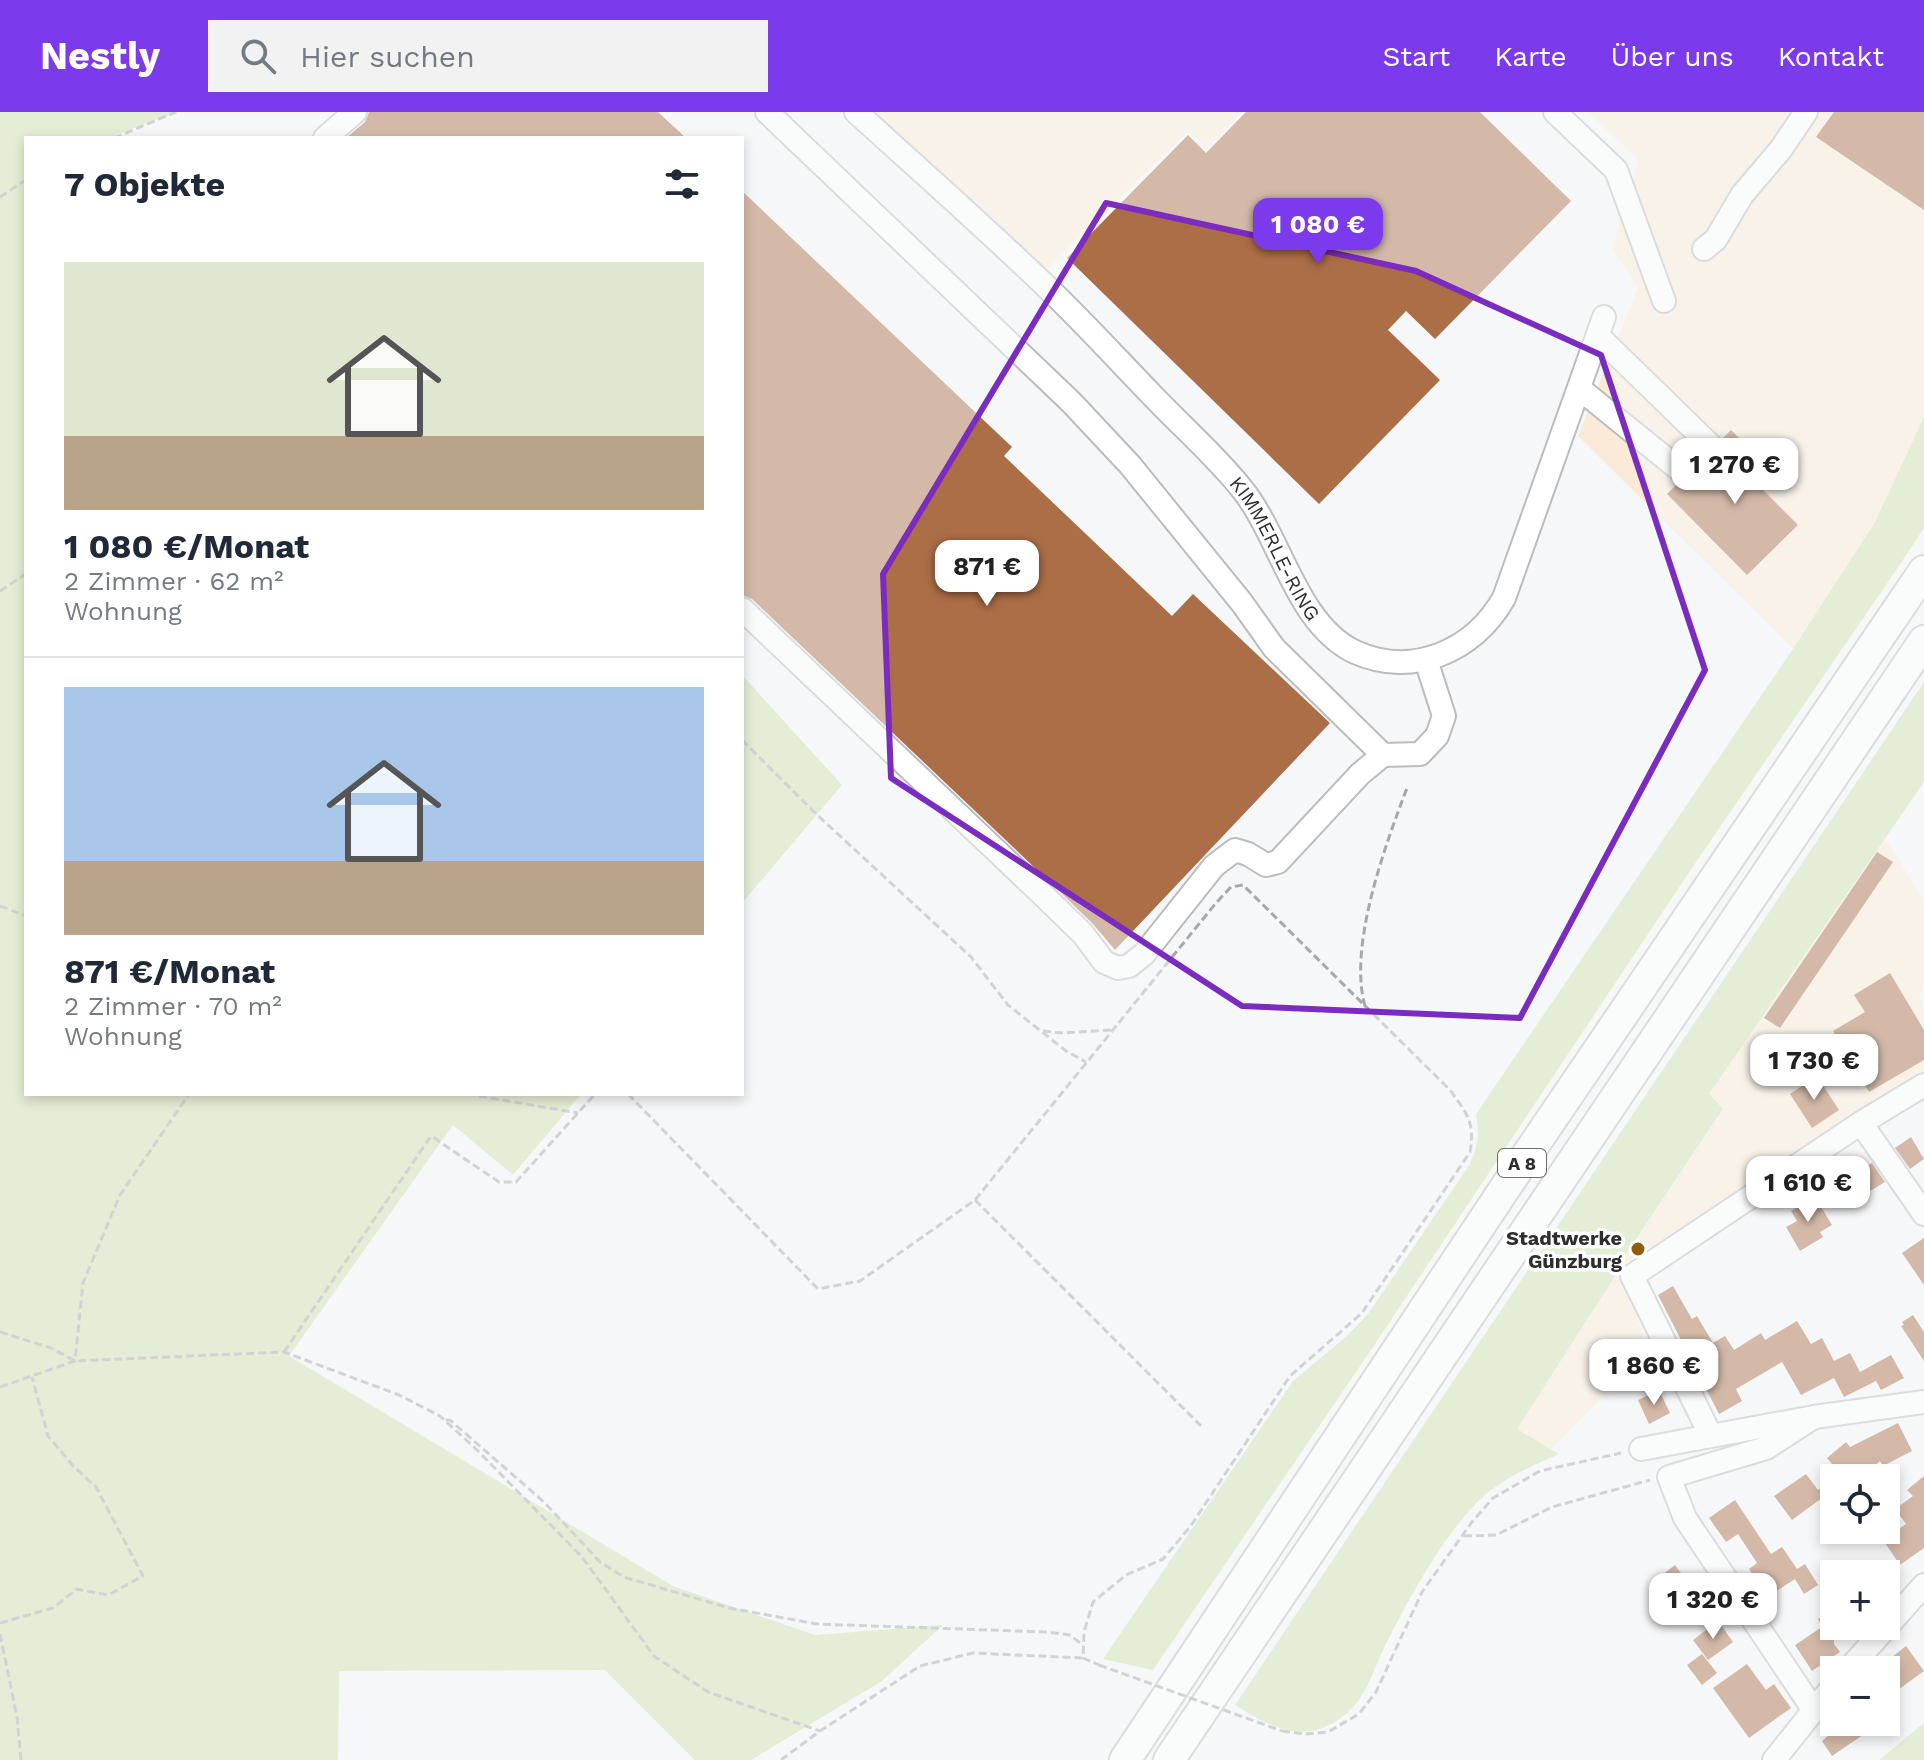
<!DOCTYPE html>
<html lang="de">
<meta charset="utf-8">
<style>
:root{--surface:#fff;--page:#f2f2f3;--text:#1f2937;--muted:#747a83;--line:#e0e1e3;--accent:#7c3aed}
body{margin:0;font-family:"Work Sans",sans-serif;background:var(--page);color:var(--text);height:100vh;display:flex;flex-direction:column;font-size:30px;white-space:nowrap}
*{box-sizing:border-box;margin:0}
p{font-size:26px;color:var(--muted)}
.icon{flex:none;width:44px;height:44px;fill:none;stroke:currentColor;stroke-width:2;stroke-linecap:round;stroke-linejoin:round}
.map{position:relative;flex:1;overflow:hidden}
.side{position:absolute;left:24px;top:24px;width:720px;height:960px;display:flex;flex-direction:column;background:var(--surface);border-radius:0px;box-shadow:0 4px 12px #0003}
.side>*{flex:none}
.tools{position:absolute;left:1820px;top:1352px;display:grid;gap:16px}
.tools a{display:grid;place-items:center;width:80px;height:80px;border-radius:0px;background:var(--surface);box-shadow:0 4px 12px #0003;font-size:40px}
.price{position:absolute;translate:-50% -68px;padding:0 18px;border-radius:16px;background:#fff;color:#222;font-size:26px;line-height:52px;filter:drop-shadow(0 2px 4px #0008)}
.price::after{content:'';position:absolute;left:50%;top:48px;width:24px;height:18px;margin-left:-12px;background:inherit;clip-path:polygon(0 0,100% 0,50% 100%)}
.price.on{background:var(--accent);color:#fff}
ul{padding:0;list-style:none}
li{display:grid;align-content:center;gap:16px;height:424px;padding:0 40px}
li+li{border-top:2px solid var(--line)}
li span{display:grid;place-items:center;height:248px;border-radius:0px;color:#555}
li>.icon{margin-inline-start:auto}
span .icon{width:144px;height:144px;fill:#fffc;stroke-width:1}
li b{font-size:34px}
h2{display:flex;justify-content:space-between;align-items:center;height:96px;padding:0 40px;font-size:34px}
header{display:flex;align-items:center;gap:48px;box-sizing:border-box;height:112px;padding:0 40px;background:var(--accent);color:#fff}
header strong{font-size:38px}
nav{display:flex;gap:44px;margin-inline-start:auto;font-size:28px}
.search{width:560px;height:72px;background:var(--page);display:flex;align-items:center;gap:20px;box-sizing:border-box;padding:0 28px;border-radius:0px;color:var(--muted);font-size:30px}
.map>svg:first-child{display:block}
.industrial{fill:#fbead8}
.green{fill:#cee1ac}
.building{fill:#ac6e47}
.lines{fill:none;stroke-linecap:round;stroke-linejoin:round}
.minor-casing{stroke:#bbbcbd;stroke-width:26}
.highway-casing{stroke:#bbbcbd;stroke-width:34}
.path{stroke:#a7a8a9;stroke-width:3;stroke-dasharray:8 4;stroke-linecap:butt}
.minor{stroke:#fff;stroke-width:22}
.highway{stroke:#fff;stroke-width:30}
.path-bridge{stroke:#a7a8a9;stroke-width:3;stroke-dasharray:8 4;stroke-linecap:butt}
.marked{fill:none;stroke:#7b2cbf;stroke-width:6;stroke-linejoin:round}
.poi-dot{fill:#905c0d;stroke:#fff;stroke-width:3}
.labels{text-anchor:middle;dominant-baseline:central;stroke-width:7;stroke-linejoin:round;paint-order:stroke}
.shield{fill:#fff;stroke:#6c6d6d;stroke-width:2}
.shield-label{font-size:18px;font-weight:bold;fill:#2d2e2e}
.street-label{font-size:20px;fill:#2d2e2e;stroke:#fff}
.poi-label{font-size:20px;font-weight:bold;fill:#2d2e2e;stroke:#fff;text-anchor:end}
</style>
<header>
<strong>Nestly</strong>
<div class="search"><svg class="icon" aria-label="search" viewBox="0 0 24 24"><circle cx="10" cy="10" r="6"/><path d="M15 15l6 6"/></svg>Hier suchen</div>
<nav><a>Start</a><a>Karte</a><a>Über uns</a><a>Kontakt</a></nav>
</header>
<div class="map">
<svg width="1924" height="1648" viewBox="0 0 1924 1648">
<rect width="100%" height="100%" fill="#f6f7f8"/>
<g class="industrial">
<polygon points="841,0 1242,0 1207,36 1188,19 1031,173"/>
<polygon points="1588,0 1924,0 1924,305 1875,410 1793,537 1578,324 1638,176 1612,137 1638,48"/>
<polygon points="1886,726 1924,790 1924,875 1919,884 1924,894 1924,961 1625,1162 1647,1239 1550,1339 1517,1317 1619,1158 1626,1142 1723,998 1709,982"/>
</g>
<g class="green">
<polygon points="0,0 178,0 115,23 118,26 26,26 26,982 581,982 513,1063 453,1013 289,1244 673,1474 815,1523 943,1513 882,1569 751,1648 695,1648 605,1558 339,1559 338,1648 0,1648"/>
<path d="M1924 305V416L1899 454 1694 753 1369 1241 1153 1558 1103 1547 1293 1269 1347 1224 1368 1202 1470 1052C1478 1034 1480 1022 1476 1002L1793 537 1875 410Z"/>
<polygon points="742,563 842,673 742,791"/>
<path d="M1924 570V670L1709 982 1723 997 1626 1142 1619 1158 1517 1317 1559 1342C1537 1352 1514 1361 1494 1376 1453 1405 1412 1481 1389 1526 1376 1549 1368 1584 1347 1601 1307 1635 1273 1617 1235 1593Z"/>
<polygon points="1924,1611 1924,1648 1879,1648"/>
</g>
<g class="building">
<polygon points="369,0 658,0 686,26 346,26 365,10"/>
<polygon points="1246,0 1480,0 1571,89 1435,227 1406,199 1388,218 1440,268 1319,392 1067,146 1188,23 1206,41"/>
<polygon points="1834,0 1924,0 1924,98 1816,25"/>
<polygon points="742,79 1012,335 1004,344 1172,504 1193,482 1330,611 1115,838 1093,812 1055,775 752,487 742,483"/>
<polygon points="1731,318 1768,355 1754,369 1798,413 1747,463 1667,382 1676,373 1685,377 1696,372 1700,364 1696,353 1703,346 1710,350 1722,346 1727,339 1723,326"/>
<polygon points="1877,740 1893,750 1780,916 1764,906"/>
<polygon points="1890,861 1924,918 1924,948 1869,980 1833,919 1865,900 1854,883"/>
<polygon points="1817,964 1839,998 1812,1016 1790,982"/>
<polygon points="1911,1025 1924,1047 1910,1057 1895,1036"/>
<polygon points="1872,1051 1885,1070 1865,1082 1853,1062"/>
<polygon points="1815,1085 1832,1113 1820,1120 1823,1125 1800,1139 1786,1115 1797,1109 1791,1099"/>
<polygon points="1924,1126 1924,1173 1902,1141"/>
<polygon points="1673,1174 1692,1207 1697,1204 1713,1231 1725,1224 1734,1238 1761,1221 1765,1228 1797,1209 1811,1232 1822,1226 1834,1249 1850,1241 1860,1260 1891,1243 1904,1266 1881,1278 1876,1269 1844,1285 1834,1266 1801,1283 1782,1250 1736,1277 1742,1289 1719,1302 1658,1183"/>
<polygon points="1913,1203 1924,1220 1924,1249 1901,1214 1904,1213 1902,1210"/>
<polygon points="1659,1278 1670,1301 1649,1312 1638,1288"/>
<polygon points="1898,1311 1912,1339 1883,1354 1880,1349 1861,1366 1844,1366 1827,1346 1846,1330 1850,1335"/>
<polygon points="1806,1362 1818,1378 1834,1364 1834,1404 1822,1386 1792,1408 1774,1384"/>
<polygon points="1924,1364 1924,1436 1900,1453 1883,1428 1906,1412 1895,1397 1913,1384 1907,1378"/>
<polygon points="1735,1388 1771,1442 1782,1435 1797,1457 1805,1452 1818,1473 1804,1482 1795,1467 1767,1485 1749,1457 1757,1451 1738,1422 1726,1430 1709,1406"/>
<polygon points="1675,1453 1692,1476 1667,1495 1650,1472"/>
<polygon points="1834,1497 1834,1514 1851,1514 1834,1525 1834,1532 1840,1540 1812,1559 1795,1533 1822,1515 1818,1507"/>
<polygon points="1718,1509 1733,1530 1708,1548 1693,1528"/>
<polygon points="1906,1534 1924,1559 1891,1583 1886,1576 1886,1563 1893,1558 1887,1549"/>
<polygon points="1702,1542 1717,1561 1702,1573 1687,1553"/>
<polygon points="1747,1552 1766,1578 1774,1572 1791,1596 1749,1626 1713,1576"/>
<polygon points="1844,1610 1875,1610 1860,1620 1863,1623 1832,1644 1822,1629"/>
</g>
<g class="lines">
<g class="minor-casing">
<g id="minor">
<polyline points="767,0 1072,291 1130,353 1242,491 1274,536 1383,643"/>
<path id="s1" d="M856 0C922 60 989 119 1053 181 1086 213 1118 248 1150 281 1180 313 1215 343 1242 377 1281 425 1296 512 1355 540 1413 566 1474 539 1504 486L1604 205"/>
<polyline points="1555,0 1616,58 1664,189"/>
<polyline points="325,26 355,0"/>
<polyline points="1704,137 1716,127 1742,83 1781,37 1806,0"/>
<polyline points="1598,224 1713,336"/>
<polyline points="1580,277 1686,363"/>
<polyline points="742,497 1045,785 1083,822 1104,850 1118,856 1129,854 1144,842 1214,754 1235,738 1248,742 1266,753 1278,750 1360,662 1383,643 1420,642 1437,624 1444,604 1426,548"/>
<polyline points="1861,1011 1924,1102"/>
<polyline points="1711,1324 1632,1164 1861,1011 1924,973"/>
<polyline points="1641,1337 1814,1305 1924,1290"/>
<polyline points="1848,1558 1924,1473"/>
<polyline points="1813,1597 1685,1406 1669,1365 1766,1336 1814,1305"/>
<polyline points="1774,1648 1834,1573"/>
</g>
</g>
<g class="highway-casing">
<g id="highway">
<polyline points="1125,1648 1519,1055 1924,459"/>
<polyline points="1169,1648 1924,529"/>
</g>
</g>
<g class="path">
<polyline points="114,26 176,0"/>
<polyline points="0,85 26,68"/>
<polyline points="0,479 26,462"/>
<polyline points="742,628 814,700 971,845 1008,893 1066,939 1086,950"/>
<polyline points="0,794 26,804"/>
<path d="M1365 894C1348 834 1385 734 1407 676"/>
<polyline points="1043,919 1063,921 1111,918"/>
<polyline points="467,982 578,1001"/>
<path d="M628 982 818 1177 860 1169 975 1088 1216 791 1231 775 1243 773 1450 978C1467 1002 1475 1009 1470 1040L1362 1201 1290 1264 1190 1415 1163 1447 1126 1463 1093 1490 1084 1520 1083 1546 1099 1553"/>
<polyline points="975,1088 1201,1314"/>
<polyline points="0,1220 51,1236 75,1249 284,1240 399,1283 440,1304 476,1337 582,1445 654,1544 708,1580 820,1619"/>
<polyline points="284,1240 431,1024 499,1070 516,1070 595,982"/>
<polyline points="0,1275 75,1249 83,1171 120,1083 189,982"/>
<polyline points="446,1308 450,1308 544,1390 600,1450 624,1465 729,1496 817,1512 1046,1520 1070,1523 1083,1533"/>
<polyline points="1464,1424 1496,1423 1552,1395 1650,1368"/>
<polyline points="0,1511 53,1496 77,1477 108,1483 143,1464 96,1375 74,1355 48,1324 32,1265"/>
<polyline points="0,1522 17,1605 21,1648"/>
<polyline points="1282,1619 1305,1622 1328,1620 1359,1602 1376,1580 1422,1480 1472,1410 1493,1386 1540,1359 1621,1341"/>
<polyline points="781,1648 820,1619 920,1554 973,1541 1083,1546"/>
</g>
<use href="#minor" class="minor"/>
<use href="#highway" class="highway"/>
<polyline class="path-bridge" points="1099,1553 1282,1619"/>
</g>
<path d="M0 0H1924V1648H0ZM1106 91 1416 159 1601 243 1705 558 1520 906 1242 894 891 666 883 462Z" fill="#f6f7f8" fill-opacity=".55" fill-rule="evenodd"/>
<path class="marked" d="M1106 91 1416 159 1601 243 1705 558 1520 906 1242 894 891 666 883 462Z"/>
<circle class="poi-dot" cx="1638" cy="1137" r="8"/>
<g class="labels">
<rect class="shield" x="1498" y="1037" width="48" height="28" rx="6"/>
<g class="shield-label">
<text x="1522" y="1051">A 8</text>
</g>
<g class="street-label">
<text stroke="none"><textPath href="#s1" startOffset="608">KIMMERLE-RING</textPath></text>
</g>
<g class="poi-label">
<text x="1622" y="1126">Stadtwerke<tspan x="1622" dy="23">Günzburg</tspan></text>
</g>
</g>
</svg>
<div class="tools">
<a><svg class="icon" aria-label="locate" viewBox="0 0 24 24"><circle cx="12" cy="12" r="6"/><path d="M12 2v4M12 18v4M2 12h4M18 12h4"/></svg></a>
<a>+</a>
<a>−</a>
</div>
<b class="price on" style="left:1318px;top:154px">1 080 €</b>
<b class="price" style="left:1735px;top:394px">1 270 €</b>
<b class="price" style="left:987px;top:496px">871 €</b>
<b class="price" style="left:1814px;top:990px">1 730 €</b>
<b class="price" style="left:1808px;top:1112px">1 610 €</b>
<b class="price" style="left:1654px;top:1295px">1 860 €</b>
<b class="price" style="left:1713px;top:1529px">1 320 €</b>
<section class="side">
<h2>7 Objekte<svg class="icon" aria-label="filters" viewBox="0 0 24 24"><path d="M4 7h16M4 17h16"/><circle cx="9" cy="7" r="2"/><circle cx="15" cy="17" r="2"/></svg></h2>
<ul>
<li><span style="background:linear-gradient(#dfe7d0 70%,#b9a48a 0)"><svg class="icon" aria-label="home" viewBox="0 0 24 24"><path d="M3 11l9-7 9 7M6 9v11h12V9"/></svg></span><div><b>1 080 €/Monat</b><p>2 Zimmer · 62 m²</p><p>Wohnung</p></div></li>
<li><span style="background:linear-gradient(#a9c7e8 70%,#b9a48a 0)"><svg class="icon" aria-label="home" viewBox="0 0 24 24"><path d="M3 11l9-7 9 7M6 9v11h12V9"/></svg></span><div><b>871 €/Monat</b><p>2 Zimmer · 70 m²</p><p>Wohnung</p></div></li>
</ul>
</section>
</div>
